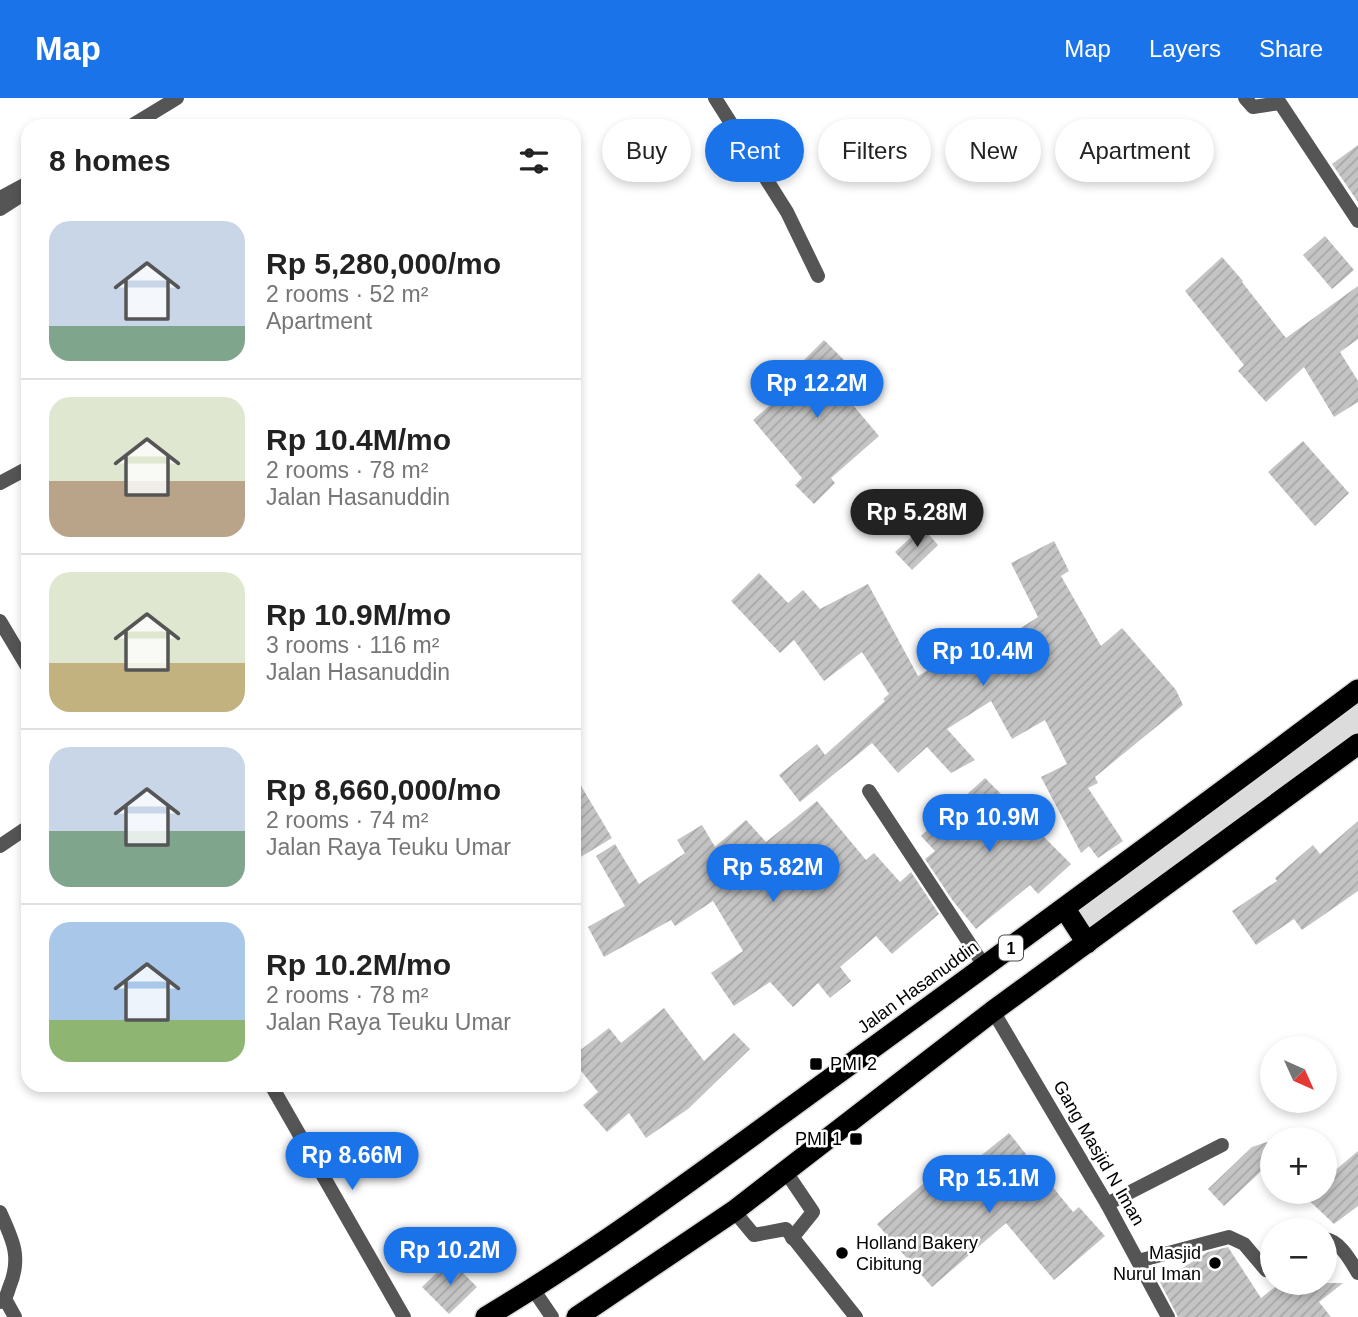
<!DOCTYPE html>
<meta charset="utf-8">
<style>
:root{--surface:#fff;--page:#f6f6f6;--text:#222;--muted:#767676;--line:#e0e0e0;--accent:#1a73e8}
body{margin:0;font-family:Arial,sans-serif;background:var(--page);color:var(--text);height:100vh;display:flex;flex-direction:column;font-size:26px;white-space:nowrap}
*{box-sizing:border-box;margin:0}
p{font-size:23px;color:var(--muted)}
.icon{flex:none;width:38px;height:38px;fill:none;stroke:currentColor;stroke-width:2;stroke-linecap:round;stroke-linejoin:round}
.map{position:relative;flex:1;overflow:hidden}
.side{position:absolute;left:21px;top:21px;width:560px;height:973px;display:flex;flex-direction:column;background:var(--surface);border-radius:21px;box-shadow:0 4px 10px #0003}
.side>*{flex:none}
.guide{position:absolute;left:602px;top:21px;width:651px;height:63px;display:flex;gap:14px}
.needle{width:46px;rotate:135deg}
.tools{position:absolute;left:1260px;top:938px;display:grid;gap:14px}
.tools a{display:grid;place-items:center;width:77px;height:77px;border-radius:50%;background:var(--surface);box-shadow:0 4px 10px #0003;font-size:35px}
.price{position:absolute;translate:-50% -60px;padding:0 16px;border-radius:24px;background:var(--accent);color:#fff;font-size:23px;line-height:46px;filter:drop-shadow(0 2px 4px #0008)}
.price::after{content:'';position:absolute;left:50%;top:42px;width:21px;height:16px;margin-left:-10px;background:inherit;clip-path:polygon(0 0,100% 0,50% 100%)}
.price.selected{background:#222;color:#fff}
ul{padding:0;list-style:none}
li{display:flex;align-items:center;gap:21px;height:175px;padding:0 28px}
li+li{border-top:2px solid var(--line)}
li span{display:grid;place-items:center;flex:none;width:196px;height:140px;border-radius:21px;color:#555}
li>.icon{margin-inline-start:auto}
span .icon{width:84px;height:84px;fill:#fffc;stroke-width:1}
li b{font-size:30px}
h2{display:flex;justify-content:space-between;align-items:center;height:84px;padding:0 28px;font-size:30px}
.pill{padding:0 24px;border-radius:32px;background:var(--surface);box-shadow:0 4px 10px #0003;font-size:24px;line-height:63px}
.pill.selected{background:var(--accent);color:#fff}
header{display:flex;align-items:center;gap:42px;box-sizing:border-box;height:98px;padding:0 35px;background:var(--accent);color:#fff}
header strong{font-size:33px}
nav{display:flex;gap:38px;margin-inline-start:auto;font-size:24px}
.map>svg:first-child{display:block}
.grass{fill:#dcdcdc}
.building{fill:url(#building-hatch)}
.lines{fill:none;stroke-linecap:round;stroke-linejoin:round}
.highway-casing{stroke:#dbdbdb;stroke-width:24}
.lane{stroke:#555;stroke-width:14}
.street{stroke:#555;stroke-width:14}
.highway{stroke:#000;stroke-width:21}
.poi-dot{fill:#000;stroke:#fff;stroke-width:2.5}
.labels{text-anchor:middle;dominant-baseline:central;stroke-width:5;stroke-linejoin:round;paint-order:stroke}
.shield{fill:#fff;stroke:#4c4c4c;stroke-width:2}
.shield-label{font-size:16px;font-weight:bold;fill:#000}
.street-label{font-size:18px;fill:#000;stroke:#fff}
.poi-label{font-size:18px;fill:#000;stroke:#fff;text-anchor:start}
</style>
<header>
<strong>Map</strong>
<nav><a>Map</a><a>Layers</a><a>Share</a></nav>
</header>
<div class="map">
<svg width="1358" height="1219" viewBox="0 0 1358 1219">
<defs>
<pattern id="building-hatch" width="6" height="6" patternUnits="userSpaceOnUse" patternTransform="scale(1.75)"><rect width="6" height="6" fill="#c4c4c4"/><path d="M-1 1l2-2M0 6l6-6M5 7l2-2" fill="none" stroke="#a7a7a7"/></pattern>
</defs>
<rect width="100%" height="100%" fill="#fff"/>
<polygon class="grass" points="1358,592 1358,646 1087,845 1065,811"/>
<g class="building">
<polygon points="1358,47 1358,104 1332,66"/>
<polygon points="1325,138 1354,172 1332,191 1303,157"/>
<polygon points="1222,159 1243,183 1242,184 1286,240 1358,188 1358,241 1340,254 1358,283 1358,304 1334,319 1304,269 1266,304 1238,273 1244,267 1185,193"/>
<polygon points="824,242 864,282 847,300 879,338 831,380 835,385 814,406 795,387 802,380 753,322 781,298 771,287 796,265 798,268"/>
<polygon points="1303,343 1349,395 1315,428 1268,374"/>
<polygon points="922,429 938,447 912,472 895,454"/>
<polygon points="1054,443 1069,473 1061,478 1101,548 1122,530 1176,592 1183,607 1095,679 1098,685 1088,690 1123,743 1098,760 1089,748 1081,755 1041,679 1067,666 1045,622 1012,641 991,603 947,631 975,662 951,675 927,649 898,675 872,645 800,704 779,677 817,646 825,657 885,603 883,601 889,596 862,554 824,583 794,542 780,555 731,503 759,475 788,505 803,492 820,511 868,486 918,578 992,534 999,544 1038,519 1011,465"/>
<polygon points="574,676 612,740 574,763"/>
<polygon points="985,680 1071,766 1038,796 1030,787 976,831 953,803 925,761 935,753 921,738"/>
<polygon points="817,703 866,762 874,755 900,784 911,774 939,816 892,856 876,838 840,869 851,883 830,900 818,885 793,909 770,884 734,908 711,875 743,853 713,803 675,828 671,822 604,859 588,829 625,808 596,758 615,746 639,786 685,755 677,742 702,727 715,749 746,722 766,744"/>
<polygon points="1358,723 1358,793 1302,832 1294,821 1256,847 1232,813 1277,783 1275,780 1313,747 1320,756"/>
<polygon points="664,910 704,963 734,935 750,951 688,1011 646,1040 629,1015 607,1034 583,1007 598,994 574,964 574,957 609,930 621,945"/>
<polygon points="1009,1035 1073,1114 1079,1109 1105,1138 1054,1182 1006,1125 932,1189 877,1126 947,1065 957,1077"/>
<polygon points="1267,1044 1272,1063 1224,1108 1208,1091 1252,1049"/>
<polygon points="1358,1053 1358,1108 1334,1126 1300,1094 1325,1094 1325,1081"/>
<polygon points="1228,1149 1261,1200 1280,1185 1343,1185 1319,1204 1331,1219 1178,1219 1160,1184 1208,1154"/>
<polygon points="450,1162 477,1189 449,1216 422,1189"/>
</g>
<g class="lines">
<g class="highway-casing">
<g id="highway">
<polyline points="1065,811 1087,845"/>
<path d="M486 1219C610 1145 725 1057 841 973 1014 847 1186 721 1358 592"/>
<polyline points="577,1219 734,1113 993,913 1358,646"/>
</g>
</g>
<g class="lane">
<polyline points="0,111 28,93"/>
<polyline points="0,748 28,729"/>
<polyline points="786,1074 813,1114 792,1140"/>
<polyline points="734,1113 754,1137 786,1131 856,1219"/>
<path d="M0 1114C13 1142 22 1160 9 1190 7 1197 6 1200 0 1204"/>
<polyline points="533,1191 552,1219"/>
<polyline points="5,1201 15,1219"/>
</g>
<g class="street">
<polyline points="715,0 787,114 818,178"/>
<polyline points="1245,0 1253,9 1280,5 1358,123"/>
<polyline points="131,28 177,0"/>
<polyline points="0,100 28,85"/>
<polyline points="0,385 28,370"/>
<polyline points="0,523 28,570"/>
<polyline points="869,693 985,869"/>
<polyline points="993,913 1107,1106 1168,1219"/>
<polyline points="271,987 404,1219"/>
<polyline points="1107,1106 1222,1047"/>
<path d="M1325 1141C1340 1143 1350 1162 1358 1175"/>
<polyline points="1138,1163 1229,1139 1244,1146 1266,1172 1272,1169"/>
</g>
<use href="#highway" class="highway"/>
</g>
<g class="poi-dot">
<rect x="809" y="959" width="14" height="14" rx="3.5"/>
<rect x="849" y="1034" width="14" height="14" rx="3.5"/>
<circle cx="842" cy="1155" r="7"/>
<circle cx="1215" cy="1165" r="7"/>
</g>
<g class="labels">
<rect class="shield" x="999" y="837.5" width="24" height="25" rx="5"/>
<g class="shield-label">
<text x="1011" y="850">1</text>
</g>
<g class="street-label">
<text transform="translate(918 889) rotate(-36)">Jalan Hasanuddin</text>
<text transform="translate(1099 1055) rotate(60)">Gang Masjid N Iman</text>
</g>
<g class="poi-label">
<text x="830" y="966">PMI 2</text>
<text x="842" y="1041" text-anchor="end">PMI 1</text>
<text x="856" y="1145">Holland Bakery<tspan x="856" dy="21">Cibitung</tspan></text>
<text x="1201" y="1155" text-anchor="end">Masjid<tspan x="1201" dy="21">Nurul Iman</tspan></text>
</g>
</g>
</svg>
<div class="tools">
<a><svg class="needle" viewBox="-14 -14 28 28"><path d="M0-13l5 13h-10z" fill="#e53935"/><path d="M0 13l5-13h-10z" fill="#767676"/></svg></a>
<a>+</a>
<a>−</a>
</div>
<b class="price" style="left:817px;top:322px">Rp 12.2M</b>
<b class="price selected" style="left:917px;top:451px">Rp 5.28M</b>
<b class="price" style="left:983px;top:590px">Rp 10.4M</b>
<b class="price" style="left:989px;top:756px">Rp 10.9M</b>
<b class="price" style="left:773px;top:806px">Rp 5.82M</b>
<b class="price" style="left:352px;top:1094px">Rp 8.66M</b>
<b class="price" style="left:989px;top:1117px">Rp 15.1M</b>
<b class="price" style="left:450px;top:1189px">Rp 10.2M</b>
<div class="guide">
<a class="pill">Buy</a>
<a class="pill selected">Rent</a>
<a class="pill">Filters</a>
<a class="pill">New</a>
<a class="pill">Apartment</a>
</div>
<section class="side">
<h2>8 homes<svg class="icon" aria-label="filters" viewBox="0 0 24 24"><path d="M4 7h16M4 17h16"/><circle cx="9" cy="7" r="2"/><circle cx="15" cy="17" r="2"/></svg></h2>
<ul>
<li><span style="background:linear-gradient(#c9d6e8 75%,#7fa58c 0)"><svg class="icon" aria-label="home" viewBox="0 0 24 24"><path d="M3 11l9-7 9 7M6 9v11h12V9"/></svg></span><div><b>Rp 5,280,000/mo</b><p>2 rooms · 52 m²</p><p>Apartment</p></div></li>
<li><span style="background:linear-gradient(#dfe7d0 60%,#b9a48a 0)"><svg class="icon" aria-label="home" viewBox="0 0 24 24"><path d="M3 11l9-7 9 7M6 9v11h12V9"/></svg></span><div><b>Rp 10.4M/mo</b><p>2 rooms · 78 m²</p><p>Jalan Hasanuddin</p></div></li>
<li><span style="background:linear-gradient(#dfe7d0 65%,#c2b280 0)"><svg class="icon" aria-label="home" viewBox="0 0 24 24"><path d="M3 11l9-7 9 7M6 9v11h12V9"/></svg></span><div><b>Rp 10.9M/mo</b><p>3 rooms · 116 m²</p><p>Jalan Hasanuddin</p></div></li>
<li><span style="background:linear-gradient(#c9d6e8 60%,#7fa58c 0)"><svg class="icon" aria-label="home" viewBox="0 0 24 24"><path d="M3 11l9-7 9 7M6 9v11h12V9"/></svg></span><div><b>Rp 8,660,000/mo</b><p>2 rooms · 74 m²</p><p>Jalan Raya Teuku Umar</p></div></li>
<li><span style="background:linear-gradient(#a9c7e8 70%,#8fb573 0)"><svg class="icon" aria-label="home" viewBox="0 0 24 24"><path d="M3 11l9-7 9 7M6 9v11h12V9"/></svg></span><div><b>Rp 10.2M/mo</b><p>2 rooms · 78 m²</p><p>Jalan Raya Teuku Umar</p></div></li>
</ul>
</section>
</div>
